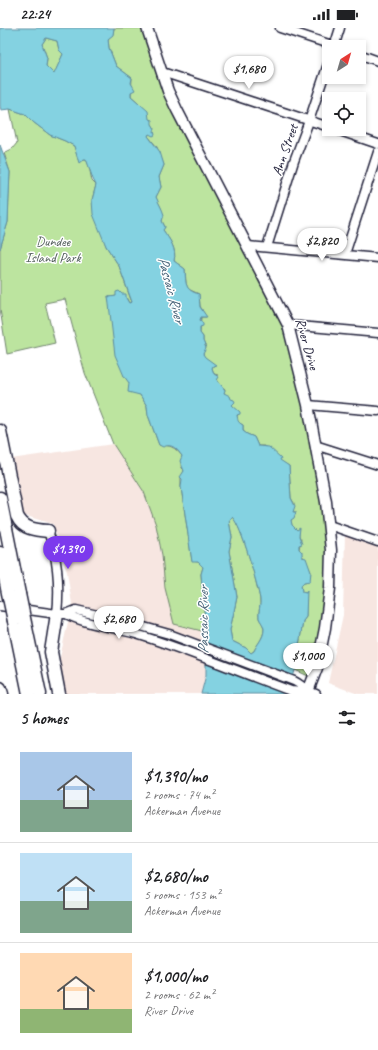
<!DOCTYPE html>
<meta charset="utf-8">
<style>
:root{--surface:#fff;--page:#f2f2f2;--text:#202124;--muted:#757577;--line:#e0e0e0;--accent:#7c3aed}
body{margin:0;font-family:Caveat,sans-serif;background:var(--page);color:var(--text);height:100vh;display:flex;flex-direction:column;font-size:15px;white-space:nowrap}
*{box-sizing:border-box;margin:0}
p{font-size:13px;color:var(--muted)}
.icon{flex:none;width:22px;height:22px;fill:none;stroke:currentColor;stroke-width:2;stroke-linecap:round;stroke-linejoin:round}
.map{position:relative;height:666px;overflow:hidden}
.sheet{display:flex;flex-direction:column;background:var(--surface);flex:1}
.sheet>*{flex:none}
.needle{width:26px;rotate:37deg}
.buttons{position:absolute;left:322px;top:12px;display:grid;gap:8px}
.buttons a{display:grid;place-items:center;width:44px;height:44px;border-radius:0px;background:var(--surface);box-shadow:0 2px 6px #0003;font-size:20px}
.price{position:absolute;translate:-50% -34px;padding:0 9px;border-radius:14px;background:#fff;color:#222;font-size:13px;line-height:26px;filter:drop-shadow(0 1px 2px #0008)}
.price::after{content:'';position:absolute;left:50%;top:24px;width:12px;height:9px;margin-left:-6px;background:inherit;clip-path:polygon(0 0,100% 0,50% 100%)}
.price.current{background:var(--accent);color:#fff}
ul{padding:0;list-style:none}
li{display:flex;align-items:center;gap:12px;height:100px;padding:0 20px}
li+li{border-top:1px solid var(--line)}
li span{display:grid;place-items:center;flex:none;width:112px;height:80px;border-radius:0px;color:#555}
li>.icon{margin-inline-start:auto}
span .icon{width:48px;height:48px;fill:#fffc;stroke-width:1}
li b{font-size:17px}
h2{display:flex;justify-content:space-between;align-items:center;height:48px;padding:0 20px;font-size:17px}
.status{display:flex;justify-content:space-between;align-items:center;height:28px;padding:0 20px;background:var(--surface);direction:ltr}
.status svg{height:11px;fill:currentColor}
.map>svg:first-child{display:block}
.built{fill:#f7e6e1}
.green{fill:#bce49f;stroke:#6f836d}
.water{fill:#84d2e1;stroke:#5d8c9f;fill-rule:evenodd}
.lines{fill:none;stroke-linecap:round;stroke-linejoin:round}
.minor-casing{stroke:#22223b;stroke-width:11}
.major-casing{stroke:#22223b;stroke-width:13}
.highway-casing{stroke:#22223b;stroke-width:15}
.minor{stroke:#fff;stroke-width:8}
.major{stroke:#fff;stroke-width:10}
.highway{stroke:#fff;stroke-width:12}
.highway-bridge-casing{stroke:#22223b;stroke-width:15;stroke-linecap:butt}
.highway-bridge{stroke:#fff;stroke-width:12}
.labels{text-anchor:middle;dominant-baseline:central;stroke-width:3;stroke-linejoin:round;paint-order:stroke}
.street-label{font-size:14px;fill:#22223b;stroke:#fff}
.park-label{font-size:14px;fill:#505c59;stroke:#fff}
.water-label{font-size:15px;font-style:italic;fill:#446075;stroke:#fff}
</style>
<div class="status"><b>22:24</b><svg viewBox="0 0 49 12"><path d="M0 12V9h3v3zM5 12V6h3v6zM10 12V3h3v9zM15 12V0h3v12zM26 1h20v11H26zM47 4h2v5h-2z"/></svg></div>
<div class="map">
<svg width="378" height="666" viewBox="0 0 378 666">
<rect width="100%" height="100%" fill="#fff"/>
<filter id="ink" filterUnits="userSpaceOnUse"><feTurbulence type="fractalNoise" baseFrequency=".025" numOctaves="2"/><feDisplacementMap in="SourceGraphic" scale="8" xChannelSelector="R" yChannelSelector="G"/><feConvolveMatrix kernelMatrix="1 2 1 2 8 2 1 2 1" color-interpolation-filters="sRGB"/></filter>
<g filter="url(#ink)">
<g class="built">
<polygon points="113,416 144,464 156,497 174,596 206,604 206,647 201,666 65,666 59,634 72,576 67,544 53,496 23,487 11,431"/>
<polygon points="345,505 378,516 378,666 358,666 328,655 343,587"/>
</g>
<g class="green">
<path d="M114 0H148L162 44 288 297 331 522 313 650 295 642 303 593 306 589V565L302 564 301 557 304 554 308 553 311 544 299 521 301 511 299 508V501L297 502 292 498 291 492 296 484H293L294 475 291 470 289 438 281 434 264 418H258L254 409 247 406 243 403V397L239 395 236 391 239 384 236 382 232 377 233 375 224 365 225 361C220 357 216 355 218 347L214 346 212 340 213 338 215 337 204 329 203 325 206 320 203 313V309L200 305 201 289H206L200 278 199 266 188 261 186 255 185 241 174 233C177 221 170 212 163 202L165 199 162 193C165 183 159 178 156 169L161 159 159 149 164 137 157 119 148 108 149 105 155 101 138 74 131 68 132 50 116 38 109 20 108 11 113 6Z"/>
<polygon points="46,10 57,13 59,22 63,26 54,47 46,38 47,30 42,16"/>
<path d="M10 81 25 86 33 94 50 107 65 113 74 118 79 134 84 131H86L89 138 92 153 96 157 92 172 106 218 119 238 132 275H129L125 267 110 269 108 268 124 348 140 367 147 378 148 387 159 417C170 417 175 419 182 428L181 438 184 443 181 450V459L192 533 198 534 203 539 201 546 206 604 174 596 165 560 162 527 156 497 144 464 113 416 85 345 65 271 45 275 55 315 7 326 0 281V221L8 194 9 164 10 144 4 125 12 121 17 115Z"/>
<path d="M232 489C242 497 257 556 260 571 261 577 258 584 259 590 260 593 264 597 264 601 264 610 257 616 254 623L251 625 246 620 232 613 230 602 237 569 229 523 232 509 229 493Z"/>
</g>
<g class="water">
<path d="M0 0H114L113 7 108 11 109 20 116 38 132 50 131 55 135 62 131 64V68L148 83 149 91 152 92V96L155 101 154 103 155 107 153 108 149 106 148 108 160 124 164 137 159 149 161 159 156 169C159 176 162 180 164 187L162 193 165 199 163 202C170 212 177 221 174 233L185 241C186 255 184 262 199 266L200 279 207 289H201L200 292 203 296V298L200 299V305L203 309V313L206 320 203 326 205 329 216 337 213 338 212 340 214 346 219 349 217 352 225 362 224 365 230 368 231 371 234 372 235 374 232 377 240 384V386L237 387C238 392 237 394 243 397V403L247 406 254 409 258 418 269 419 281 430 280 432 289 438 291 470 295 478 293 484H296L294 490 291 492 292 497 297 502 300 500 299 508 302 516 299 517V521L302 524V529L306 530 311 544 310 553 304 554 301 557 302 564 306 565 307 563 306 589 303 593 295 642 289 666H201L206 647V604L201 546 203 539 198 534H192L181 459 182 451 180 449 184 443 180 433 182 428C177 421 172 415 163 419L159 417 148 387 147 378 140 367 128 364 129 355 124 348 115 327 108 268 110 269 116 268V264L119 263 122 266H126V270L129 275 132 274 119 238 106 218 93 186 92 172 96 157C91 149 90 140 86 131H84L79 135 74 118 65 113 50 107 33 94 25 86 10 81 1 82 0 78ZM46 10 57 13 59 22 63 26 54 46 46 38 47 30 42 16ZM232 489C242 498 257 556 260 571 261 577 258 584 259 590 260 593 264 597 264 601 264 610 257 616 254 623L251 625 246 620 232 613 230 602 237 569 229 523 232 509 229 493Z"/>
<polygon points="0,117 10,144 8,194 0,221"/>
</g>
<g class="lines">
<g class="minor-casing">
<g id="minor">
<polyline points="280,0 338,19"/>
<polyline points="334,19 340,0"/>
<polyline points="359,26 378,33"/>
<polyline points="162,44 329,99"/>
<polyline points="334,101 378,116"/>
<polyline points="248,218 378,230"/>
<polyline points="267,219 294,133 309,93 329,33"/>
<polyline points="345,226 378,124"/>
<polyline points="288,297 378,305"/>
<polyline points="308,377 378,383"/>
<polyline points="315,417 378,437"/>
<polyline points="329,497 378,514"/>
<path d="M48 503C58 530 60 557 57 586"/>
<path d="M0 578 57 586H66L76 582 119 592 169 606 294 653C302 657 307 663 316 666"/>
<path d="M66 586C87 597 113 599 136 606 188 622 239 644 291 663L302 664 308 663"/>
</g>
</g>
<g class="major-casing">
<polyline id="major" points="147,0 168,63 177,82 288,297 308,377 326,474 331,522 330,560 325,600 317,640 307,666"/>
</g>
<g class="highway-casing">
<g id="highway">
<path d="M0 403 17 488C23 501 35 502 48 503"/>
<polyline points="0,470 19,566"/>
<polyline points="0,525 8,565"/>
<polyline points="57,586 51,624 59,666"/>
<polyline points="14,593 29,666"/>
<polyline points="25,595 40,666"/>
<polyline points="0,660 2,666"/>
</g>
</g>
<use href="#minor" class="minor"/>
<use href="#major" class="major"/>
<use href="#highway" class="highway"/>
<g class="highway-bridge-casing">
<g id="highway-bridge">
<polyline points="8,565 14,593"/>
<polyline points="19,566 25,595"/>
</g>
</g>
<use href="#highway-bridge" class="highway-bridge"/>
</g>
</g>
<g class="labels">
<g class="street-label">
<text transform="translate(285 122) rotate(-71)">Ann Street</text>
<text transform="translate(307 316) rotate(74)">River Drive</text>
</g>
<g class="park-label">
<text x="53" y="213">Dundee<tspan x="53" dy="16">Island Park</tspan></text>
</g>
<g class="water-label">
<text transform="translate(171 262) rotate(75)">Passaic River</text>
<text transform="translate(203 592) rotate(-90)">Passaic River</text>
</g>
</g>
</svg>
<div class="buttons">
<a><svg class="needle" viewBox="-14 -14 28 28"><path d="M0-13l5 13h-10z" fill="#e53935"/><path d="M0 13l5-13h-10z" fill="#757577"/></svg></a>
<a><svg class="icon" aria-label="locate" viewBox="0 0 24 24"><circle cx="12" cy="12" r="6"/><path d="M12 2v4M12 18v4M2 12h4M18 12h4"/></svg></a>
</div>
<b class="price" style="left:249px;top:62px">$1,680</b>
<b class="price" style="left:322px;top:234px">$2,820</b>
<b class="price current" style="left:68px;top:542px">$1,390</b>
<b class="price" style="left:119px;top:612px">$2,680</b>
<b class="price" style="left:308px;top:649px">$1,000</b>
</div>
<section class="sheet">
<h2>5 homes<svg class="icon" aria-label="filters" viewBox="0 0 24 24"><path d="M4 7h16M4 17h16"/><circle cx="9" cy="7" r="2"/><circle cx="15" cy="17" r="2"/></svg></h2>
<ul>
<li><span style="background:linear-gradient(#a9c7e8 60%,#7fa58c 0)"><svg class="icon" aria-label="home" viewBox="0 0 24 24"><path d="M3 11l9-7 9 7M6 9v11h12V9"/></svg></span><div><b>$1,390/mo</b><p>2 rooms · 74 m²</p><p>Ackerman Avenue</p></div></li>
<li><span style="background:linear-gradient(#bfe0f5 60%,#7fa58c 0)"><svg class="icon" aria-label="home" viewBox="0 0 24 24"><path d="M3 11l9-7 9 7M6 9v11h12V9"/></svg></span><div><b>$2,680/mo</b><p>5 rooms · 153 m²</p><p>Ackerman Avenue</p></div></li>
<li><span style="background:linear-gradient(#ffd9b3 70%,#8fb573 0)"><svg class="icon" aria-label="home" viewBox="0 0 24 24"><path d="M3 11l9-7 9 7M6 9v11h12V9"/></svg></span><div><b>$1,000/mo</b><p>2 rooms · 62 m²</p><p>River Drive</p></div></li>
</ul>
</section>
